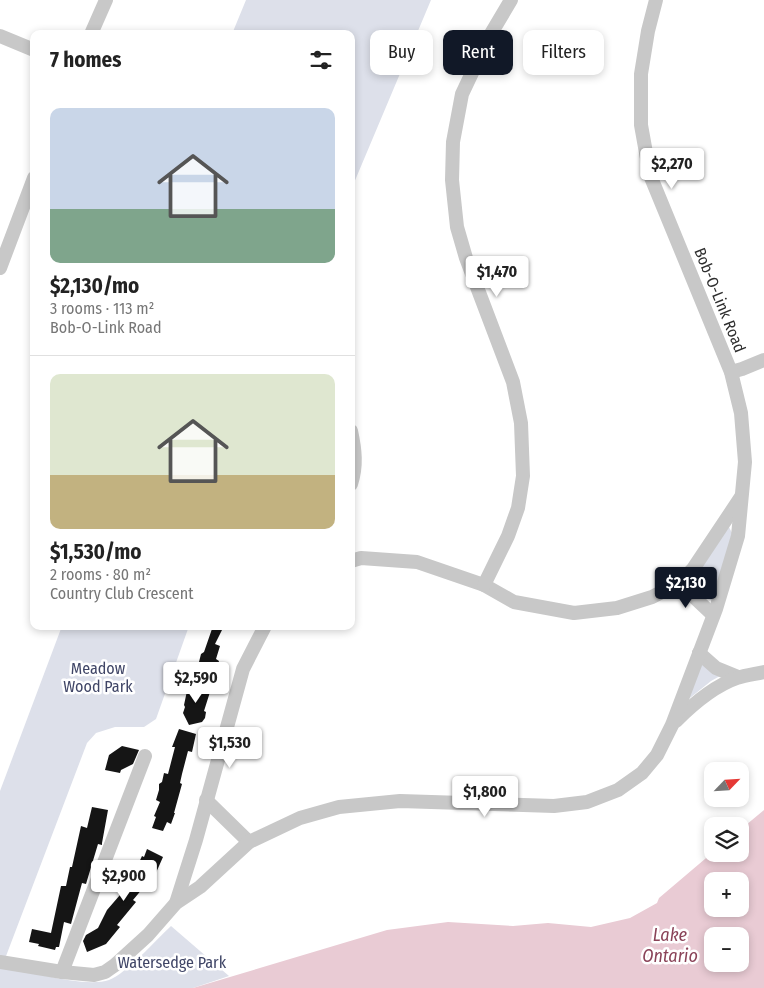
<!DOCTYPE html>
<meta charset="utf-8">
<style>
:root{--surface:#fff;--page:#f6f6f6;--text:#222;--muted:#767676;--line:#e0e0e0;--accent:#111827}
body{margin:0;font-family:"Fira Sans Condensed",sans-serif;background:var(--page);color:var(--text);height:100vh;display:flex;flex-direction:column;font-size:19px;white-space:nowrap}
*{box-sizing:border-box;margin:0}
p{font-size:16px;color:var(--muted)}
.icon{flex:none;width:28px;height:28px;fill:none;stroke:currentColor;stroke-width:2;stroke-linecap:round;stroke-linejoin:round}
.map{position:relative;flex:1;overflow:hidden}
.sheet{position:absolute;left:30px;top:30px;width:325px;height:600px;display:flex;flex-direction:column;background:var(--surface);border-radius:10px;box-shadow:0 2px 8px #0003}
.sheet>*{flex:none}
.guide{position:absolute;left:370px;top:30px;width:319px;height:45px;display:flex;gap:10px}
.needle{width:32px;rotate:65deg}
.tools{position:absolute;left:704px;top:762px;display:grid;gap:10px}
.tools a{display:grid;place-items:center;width:45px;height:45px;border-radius:10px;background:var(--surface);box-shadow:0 2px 8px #0003;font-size:25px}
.price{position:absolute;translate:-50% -42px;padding:0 11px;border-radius:5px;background:#fff;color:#222;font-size:16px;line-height:32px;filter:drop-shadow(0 1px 2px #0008)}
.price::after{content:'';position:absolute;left:50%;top:30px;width:15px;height:11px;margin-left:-8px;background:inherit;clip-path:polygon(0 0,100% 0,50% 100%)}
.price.current{background:var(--accent);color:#fff}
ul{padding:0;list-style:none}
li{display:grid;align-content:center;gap:10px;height:265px;padding:0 20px}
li+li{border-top:1px solid var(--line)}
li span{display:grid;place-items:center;height:155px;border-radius:10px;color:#555}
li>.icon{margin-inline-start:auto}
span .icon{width:90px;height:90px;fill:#fffc;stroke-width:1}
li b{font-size:21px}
h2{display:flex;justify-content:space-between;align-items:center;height:60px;padding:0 20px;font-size:21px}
.pill{padding:0 18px;border-radius:10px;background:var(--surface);box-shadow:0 2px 8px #0003;font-size:18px;line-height:45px}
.pill.current{background:var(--accent);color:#fff}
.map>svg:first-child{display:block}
.green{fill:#dde0ea}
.water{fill:#e9cbd4;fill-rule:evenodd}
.building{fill:#151515}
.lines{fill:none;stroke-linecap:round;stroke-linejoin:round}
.minor{stroke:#c8c8c8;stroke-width:14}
.labels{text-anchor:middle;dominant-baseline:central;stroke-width:5;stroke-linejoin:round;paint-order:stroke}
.street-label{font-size:16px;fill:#2e2e2e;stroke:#fff}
.park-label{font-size:16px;fill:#3f4566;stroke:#fff}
.water-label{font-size:18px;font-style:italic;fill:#8a4358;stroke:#fff}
</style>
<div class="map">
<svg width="764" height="988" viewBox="0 0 764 988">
<rect width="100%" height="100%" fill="#fff"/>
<g class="green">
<polygon points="246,0 431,0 351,190 351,34 232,34"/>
<polygon points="729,527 732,533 714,603 691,583 690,579"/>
<path d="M62 626H189L156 719 144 727H115L96 733 87 743 3 964C27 972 86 988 109 980 126 974 157 939 171 926L229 976 193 988H0V791Z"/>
<polygon points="701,663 720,676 711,681 685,702"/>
</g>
<path class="water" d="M764 810V988H193L387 930 448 922 513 926 548 923 591 927 630 918 657 903 659 898 712 853 740 854V830ZM712 881H740V909H712ZM712 936H740V964H712Z"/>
<g class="building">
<polygon points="213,626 224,626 215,644 220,646 216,659 219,661 216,671 213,670 211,678 196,674 201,654 204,652"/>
<polygon points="196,680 210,692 204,711 206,712 205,718 202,722 189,725 183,713 185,707 184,705 187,691 192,690"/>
<polygon points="179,729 196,734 192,752 188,751 182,774 180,783 182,784 174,813 175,813 171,824 167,822 163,831 152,828 156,817 154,816 160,802 156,800 159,790 159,784 162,782 164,773 168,774 175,747 172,747"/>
<polygon points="122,746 139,750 133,764 121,770 120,773 105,770 109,755"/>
<polygon points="92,807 108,810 102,843 102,845 98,844 86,884 82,883 71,924 64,922 59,947 56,947 55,950 38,946 39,944 29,942 32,929 51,933 61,886 66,886 70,867 72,867 81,826 87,828"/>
<polygon points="147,849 163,857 151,884 148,882 133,900 136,902 117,925 120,927 106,944 87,952 83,941 86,935 98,928 107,910 126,888 124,886 138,870 136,869 142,856 144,857"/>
</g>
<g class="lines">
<g class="minor">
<polyline points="91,34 106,0"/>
<polyline points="0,36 34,50"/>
<polyline points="0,268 34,178"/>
<polyline points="731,372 742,369 764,360"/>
<path d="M351 431C355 449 357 466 351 484"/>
<polyline points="351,561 361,558 417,562 484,585 514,602 574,613 617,608 652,597 679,583 693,569 741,497"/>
<polyline points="679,583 713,615"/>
<polyline points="484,585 508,536 518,508 523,476 521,423 513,382 466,258 457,227 452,180 453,142 462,94 489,37 511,0"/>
<polyline points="699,653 716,668 738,677"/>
<path d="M676 721C693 704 714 686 737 678 745 675 755 674 764 672"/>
<polyline points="206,800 249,842"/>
<polyline points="176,903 196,840 243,669 265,626"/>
<polyline points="0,962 62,972 94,975 105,972 115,965 148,935 176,903 200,887 249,842 300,818 339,807 400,801 554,806 587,802 618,790 642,773 657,755 672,725 716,609 738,536 745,462 741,413 731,372 650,175 641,125 641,74 648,31 656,0"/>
<polyline points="62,972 145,756"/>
</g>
</g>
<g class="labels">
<g class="street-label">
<text transform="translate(720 300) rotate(68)">Bob-O-Link Road</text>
</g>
<g class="park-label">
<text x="98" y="668">Meadow<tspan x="98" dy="18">Wood Park</tspan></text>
<text x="172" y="962">Watersedge Park</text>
</g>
<g class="water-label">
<text x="670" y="935">Lake<tspan x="670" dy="21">Ontario</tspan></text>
</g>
</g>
</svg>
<div class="tools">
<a><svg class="needle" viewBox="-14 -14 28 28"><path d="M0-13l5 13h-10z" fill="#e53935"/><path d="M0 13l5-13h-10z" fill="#767676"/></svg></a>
<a><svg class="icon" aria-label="layers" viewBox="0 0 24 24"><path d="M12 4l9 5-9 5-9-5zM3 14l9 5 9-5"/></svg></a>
<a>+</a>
<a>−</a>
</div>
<b class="price" style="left:672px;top:190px">$2,270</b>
<b class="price" style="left:497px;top:298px">$1,470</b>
<b class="price current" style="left:686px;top:609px">$2,130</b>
<b class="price" style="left:196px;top:704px">$2,590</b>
<b class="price" style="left:230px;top:769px">$1,530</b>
<b class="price" style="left:485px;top:818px">$1,800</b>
<b class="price" style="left:124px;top:902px">$2,900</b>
<div class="guide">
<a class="pill">Buy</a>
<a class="pill current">Rent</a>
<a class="pill">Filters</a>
</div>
<section class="sheet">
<h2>7 homes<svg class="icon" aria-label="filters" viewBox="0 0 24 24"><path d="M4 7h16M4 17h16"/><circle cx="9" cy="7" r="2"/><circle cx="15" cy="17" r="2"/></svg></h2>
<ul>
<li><span style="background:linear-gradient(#c9d6e8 65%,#7fa58c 0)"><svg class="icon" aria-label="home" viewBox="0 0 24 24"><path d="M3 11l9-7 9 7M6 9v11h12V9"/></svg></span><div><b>$2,130/mo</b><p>3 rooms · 113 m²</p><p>Bob-O-Link Road</p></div></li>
<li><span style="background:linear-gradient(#dfe7d0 65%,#c2b280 0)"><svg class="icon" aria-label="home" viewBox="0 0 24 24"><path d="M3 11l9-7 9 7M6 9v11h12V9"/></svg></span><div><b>$1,530/mo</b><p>2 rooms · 80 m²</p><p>Country Club Crescent</p></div></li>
</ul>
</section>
</div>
